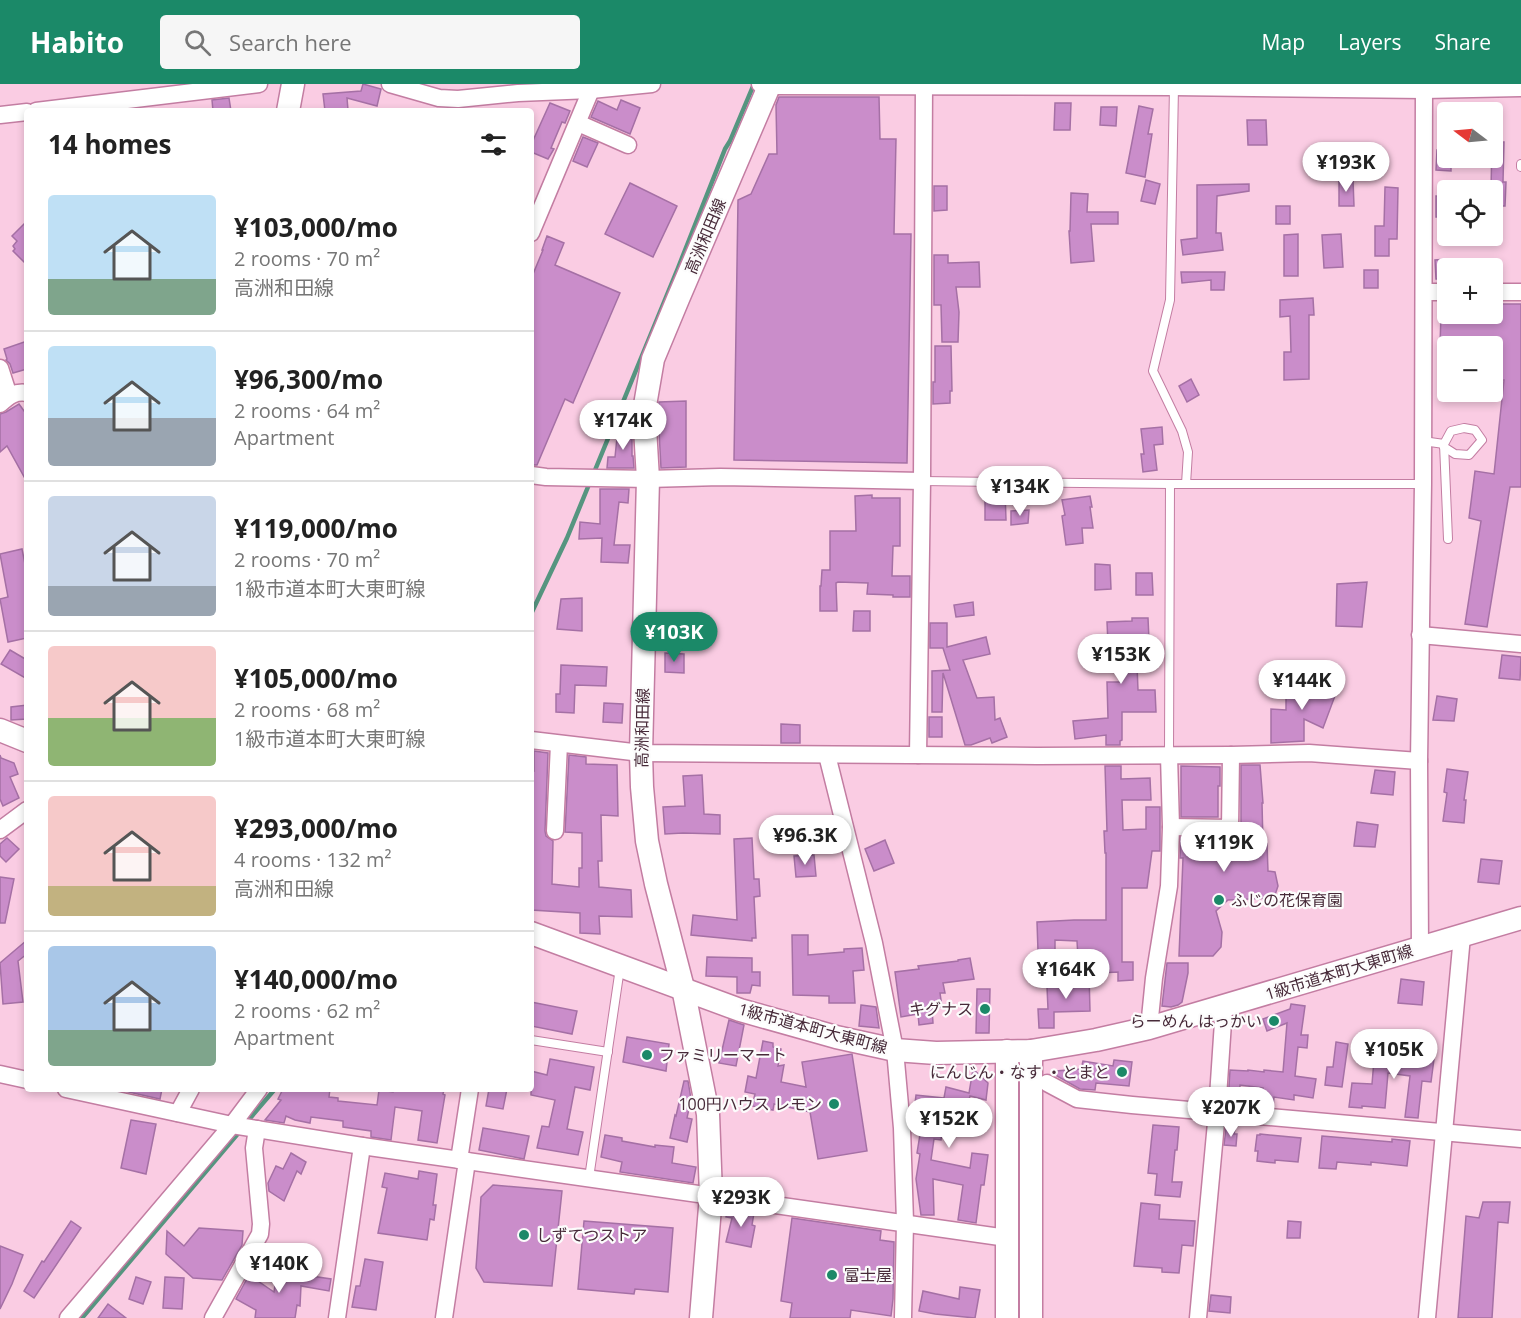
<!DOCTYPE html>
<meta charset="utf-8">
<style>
:root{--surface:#fff;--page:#f6f6f6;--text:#222;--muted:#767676;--line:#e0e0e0;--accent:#1b8968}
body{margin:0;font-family:"Open Sans","Noto Sans JP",sans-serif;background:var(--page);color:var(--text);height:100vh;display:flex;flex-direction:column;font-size:22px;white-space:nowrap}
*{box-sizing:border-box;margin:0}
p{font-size:20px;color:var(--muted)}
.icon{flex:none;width:33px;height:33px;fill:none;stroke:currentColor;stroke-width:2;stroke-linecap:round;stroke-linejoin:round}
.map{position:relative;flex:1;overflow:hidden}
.sheet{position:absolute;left:24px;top:24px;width:510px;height:984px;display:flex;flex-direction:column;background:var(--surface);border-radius:6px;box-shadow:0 3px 9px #0003}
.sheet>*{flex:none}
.needle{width:39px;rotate:286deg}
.fabs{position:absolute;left:1437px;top:18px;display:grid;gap:12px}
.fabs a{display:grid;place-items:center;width:66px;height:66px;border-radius:6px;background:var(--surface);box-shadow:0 3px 9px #0003;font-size:30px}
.price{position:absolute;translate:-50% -51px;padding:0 14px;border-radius:21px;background:#fff;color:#222;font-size:20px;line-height:39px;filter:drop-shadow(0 2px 3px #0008)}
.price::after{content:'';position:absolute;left:50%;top:36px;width:18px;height:14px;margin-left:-9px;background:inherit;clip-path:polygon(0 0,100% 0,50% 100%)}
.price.on{background:var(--accent);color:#fff}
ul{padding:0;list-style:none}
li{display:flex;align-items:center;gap:18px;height:150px;padding:0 24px}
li+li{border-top:2px solid var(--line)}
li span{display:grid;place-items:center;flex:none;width:168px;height:120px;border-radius:6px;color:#555}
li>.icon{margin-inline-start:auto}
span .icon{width:72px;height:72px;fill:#fffc;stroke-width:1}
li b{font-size:26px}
h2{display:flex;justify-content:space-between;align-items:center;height:72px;padding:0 24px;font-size:26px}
header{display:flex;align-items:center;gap:36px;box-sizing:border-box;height:84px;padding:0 30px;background:var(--accent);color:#fff}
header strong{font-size:28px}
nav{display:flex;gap:33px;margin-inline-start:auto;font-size:21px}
.search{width:420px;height:54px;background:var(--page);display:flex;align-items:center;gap:15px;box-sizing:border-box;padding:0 21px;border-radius:6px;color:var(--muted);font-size:22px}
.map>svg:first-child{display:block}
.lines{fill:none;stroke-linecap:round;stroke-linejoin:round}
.stream{stroke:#569580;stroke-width:4.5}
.building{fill:#ca8dca;stroke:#a570a5;stroke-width:1.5}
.lane-casing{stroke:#c37da2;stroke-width:10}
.street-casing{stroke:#c37da2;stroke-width:19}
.secondary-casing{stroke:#c37da2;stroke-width:25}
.lane{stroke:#fff;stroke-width:8}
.street{stroke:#fff;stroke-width:16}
.secondary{stroke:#fff;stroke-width:22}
.poi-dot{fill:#1b8968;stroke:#fcfcfc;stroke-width:2}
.labels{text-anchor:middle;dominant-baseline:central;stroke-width:4.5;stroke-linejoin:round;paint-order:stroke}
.street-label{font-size:16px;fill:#472a39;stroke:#fcfcfc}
.poi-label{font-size:16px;fill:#472a39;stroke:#fcfcfc;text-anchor:start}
</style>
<header>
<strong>Habito</strong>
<div class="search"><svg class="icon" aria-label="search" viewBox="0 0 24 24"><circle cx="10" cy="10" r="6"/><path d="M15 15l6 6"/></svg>Search here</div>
<nav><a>Map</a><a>Layers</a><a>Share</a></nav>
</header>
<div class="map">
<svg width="1521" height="1234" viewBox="0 0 1521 1234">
<rect width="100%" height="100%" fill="#facce3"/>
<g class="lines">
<g class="stream">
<polyline points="593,391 678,184 725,65 730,57 754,0"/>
<polyline points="531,530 567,454 590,398"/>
<polyline points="246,1039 275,1005"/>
<polyline points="82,1234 241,1046"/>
</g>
</g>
<g class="building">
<polygon points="363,0 381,5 377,22 347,14 348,26 325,27 323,10 361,7"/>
<polygon points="779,13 879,13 880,55 896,55 894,150 911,150 907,379 734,376 738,116 751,110 769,70 777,70 776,21"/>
<polygon points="229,14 231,27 213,27 212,16"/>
<polygon points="621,16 640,24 630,50 591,33 598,17 617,26"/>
<polygon points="550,19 570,27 565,39 562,38 551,64 554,65 548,75 531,68 531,61"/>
<polygon points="1055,19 1071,19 1070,46 1054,46"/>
<polygon points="1139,22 1153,25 1148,50 1152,50 1145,93 1126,89"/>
<polygon points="1101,23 1117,23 1116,42 1100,41"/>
<polygon points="1247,36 1266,36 1267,61 1248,61"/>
<polygon points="583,53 598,59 587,83 573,77"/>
<polygon points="1492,58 1504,58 1503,98 1506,98 1505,122 1492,122 1492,106 1491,106"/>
<polygon points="1437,66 1448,66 1448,74 1451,74 1451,87 1436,86"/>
<polygon points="1146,96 1160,100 1155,120 1141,117"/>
<polygon points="1339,96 1353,96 1354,122 1339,122"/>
<polygon points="630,99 677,122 653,173 605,150"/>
<polygon points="1249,100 1249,107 1217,112 1216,149 1221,149 1223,166 1183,171 1181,156 1197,154 1197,101"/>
<polygon points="934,102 947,102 947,126 934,127"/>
<polygon points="1385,103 1398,104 1397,155 1389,155 1389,172 1375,172 1375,142 1384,142"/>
<polygon points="1071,109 1088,110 1087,128 1118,128 1118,140 1091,140 1094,177 1071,179 1069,147 1070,147"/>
<polygon points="1436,112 1448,113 1448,133 1436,133"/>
<rect x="1276" y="122" width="14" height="18"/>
<polygon points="27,137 27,181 13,167 15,165 13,162 17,157 12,152"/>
<polygon points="1298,150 1298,192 1284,192 1284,151"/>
<polygon points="1341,150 1343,183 1324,184 1322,151"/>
<polygon points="547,152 564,159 555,181 620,209 573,319 565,315 537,381 531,381 531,195 543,166 542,166"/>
<polygon points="934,171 948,171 948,179 979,178 980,203 956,203 959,228 958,258 942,258 941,221 934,221"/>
<polygon points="1448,175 1448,195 1436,195 1435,176"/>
<rect x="1364" y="186" width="14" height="18"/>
<polygon points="1181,188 1225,188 1224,206 1211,206 1211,196 1182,199"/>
<polygon points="1313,214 1314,231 1309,231 1309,295 1284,296 1284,268 1291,268 1290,232 1280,233 1280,216"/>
<polygon points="1492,220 1521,220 1521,403 1510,403 1487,543 1465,540 1481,437 1469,434 1475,387 1494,390 1504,296 1492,296 1492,262 1440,262 1441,230 1492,230"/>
<polygon points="27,257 27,285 13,289 10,280 6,276 7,275 4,265"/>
<polygon points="935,262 951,262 952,307 950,307 950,319 933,320 933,298 935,298"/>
<polygon points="1191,295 1199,311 1187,318 1179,302"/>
<polygon points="686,317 686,383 661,384 658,328 659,318"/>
<polygon points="19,320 27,331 27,398 7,362 0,368 0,330 6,328"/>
<polygon points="1162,343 1163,360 1154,361 1157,386 1143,388 1141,370 1144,370 1141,345"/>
<polygon points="618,344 632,345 632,372 633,372 634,384 607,384 608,373 615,373"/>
<polygon points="600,405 629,405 628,419 619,418 614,461 630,461 628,479 601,478 602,454 579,455 580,438 600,440"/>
<polygon points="985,406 1005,406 1006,436 985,436"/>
<polygon points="872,411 872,414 900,414 900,462 893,462 892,492 910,492 910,513 893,513 893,511 867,510 868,499 838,498 836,499 837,527 820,527 820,502 821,502 822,486 830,486 830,447 856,447 855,412"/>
<polygon points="1090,412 1092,423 1090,423 1093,444 1082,444 1083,459 1066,461 1062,432 1065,431 1062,416"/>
<polygon points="1029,426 1028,439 1011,441 1011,427"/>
<polygon points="22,465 27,490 27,554 8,558 0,515 8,513 0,470"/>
<polygon points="1095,480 1110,481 1111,505 1095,506"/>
<polygon points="1136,489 1152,489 1153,511 1136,511"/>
<polygon points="1367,498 1362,543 1336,542 1337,500"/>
<polygon points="582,514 582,547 557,545 561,515"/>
<polygon points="973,518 974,531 956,533 954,521"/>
<polygon points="854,527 870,527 870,547 853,547"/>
<polygon points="1132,534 1148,534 1149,556 1136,556 1138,606 1155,606 1156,628 1122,628 1122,656 1120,657 1120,661 1106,661 1106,651 1075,655 1073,637 1108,634 1107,598 1121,598 1120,560 1108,560 1107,538 1132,537"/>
<polygon points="930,539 947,539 947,563 986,553 990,570 963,576 977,614 994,613 995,636 1000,634 1007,653 992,659 990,654 971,661 965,661 943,589 942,628 932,628 932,587 950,586 943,564 930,564"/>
<polygon points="10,566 27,576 27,595 1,580"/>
<polygon points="665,569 684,570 684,589 665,588"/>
<polygon points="1502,571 1521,573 1520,596 1499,594"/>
<polygon points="561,581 607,583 606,602 575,601 574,629 556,628 556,610 560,610"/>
<polygon points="1327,597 1339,601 1323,644 1304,635 1304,657 1271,659 1271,625 1286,626 1286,602 1326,599"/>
<polygon points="1437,612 1457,615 1454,637 1433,636"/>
<polygon points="604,619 623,620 622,639 603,638"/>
<polygon points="27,621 27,635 11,636 11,623"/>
<rect x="929" y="633" width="13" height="20"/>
<polygon points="781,640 800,641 800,659 781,659"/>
<polygon points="534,667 548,669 545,747 546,752 553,757 552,800 579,803 579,784 582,784 582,749 565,748 569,671 586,673 586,680 617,681 618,732 601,731 602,777 598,777 599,803 631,806 632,833 599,832 600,850 580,849 580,829 531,826 531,686 534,687"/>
<polygon points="0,671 1,674 14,679 18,690 10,693 19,714 3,722 0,715"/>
<polygon points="1241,681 1260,681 1263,719 1262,719 1263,760 1267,760 1268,787 1275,788 1278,802 1274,814 1228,816 1216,827 1222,848 1221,863 1213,872 1179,872 1183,774 1180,774 1181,754 1192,754 1192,758 1241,757"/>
<polygon points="1105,682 1121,682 1121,695 1150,694 1151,716 1122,716 1123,746 1146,745 1146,723 1160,723 1160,767 1152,767 1147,804 1122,804 1122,878 1133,878 1133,896 1118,897 1118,888 1079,890 1077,857 1055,856 1055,866 1038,867 1037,838 1074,836 1106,836 1106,769 1105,769 1104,747 1107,747"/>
<polygon points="1181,682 1220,683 1220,702 1218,702 1218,733 1181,733"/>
<polygon points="1447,685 1468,688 1464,716 1466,716 1464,739 1443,737 1447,709 1444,708"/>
<polygon points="1375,686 1395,688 1393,711 1371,709"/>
<polygon points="702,691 704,730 720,731 720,750 683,749 665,750 663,723 685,722 683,692"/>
<polygon points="1357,738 1378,741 1375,763 1354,762"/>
<polygon points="7,754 19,765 6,778 0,772 0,760"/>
<polygon points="752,754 754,795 759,795 760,812 754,813 756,854 752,854 752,857 691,851 693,831 737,836 734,755"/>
<polygon points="885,756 894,779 874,787 865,765"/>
<polygon points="814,771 816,792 796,793 794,772"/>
<polygon points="1481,775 1502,777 1499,800 1478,798"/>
<polygon points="0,793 14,795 5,839 0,839"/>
<polygon points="792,851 808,851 808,871 844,868 844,865 862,864 864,886 853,887 855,919 829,919 829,912 793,911"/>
<polygon points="27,856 27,870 18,877 23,918 3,920 0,879"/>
<polygon points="707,873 752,874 752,888 760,888 760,902 752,901 750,909 737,909 737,893 706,892"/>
<polygon points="970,874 974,895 943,899 945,909 940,909 942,923 932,925 933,939 919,941 918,930 901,933 895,888 919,885 918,882 958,877 958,876"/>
<polygon points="1167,879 1188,879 1188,889 1182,918 1178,921 1171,923 1162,922"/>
<polygon points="1089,890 1090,927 1054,928 1054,944 1039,944 1038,925 1048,925 1047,903 1074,902 1073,891"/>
<polygon points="1401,895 1424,898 1422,921 1398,919"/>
<polygon points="977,905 990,905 989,949 976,949"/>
<polygon points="531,918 577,927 572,950 531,942"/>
<polygon points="1291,920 1305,922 1301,951 1308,951 1307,964 1298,963 1295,992 1316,995 1313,1014 1294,1011 1294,1016 1274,1013 1273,1023 1261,1022 1263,1004 1240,1001 1239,1020 1228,1019 1230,986 1248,987 1248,986 1264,988 1264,986 1283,988 1287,939 1267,947 1263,935 1290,925"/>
<polygon points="861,921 876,923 879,944 859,942"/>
<polygon points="729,936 744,941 736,982 719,979"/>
<polygon points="627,953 669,960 666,987 623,978"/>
<polygon points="763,957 773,959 773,963 781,965 778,982 784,981 781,998 806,1003 802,978 852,970 867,1067 818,1075 810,1028 774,1020 773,1026 752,1022 755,1010 745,1008 748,992 756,994"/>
<polygon points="1336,958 1348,960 1342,1003 1325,1001 1327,983 1333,983"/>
<polygon points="1375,964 1415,968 1414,972 1434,975 1431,998 1422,997 1418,1034 1405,1033 1410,992 1388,989 1385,1024 1362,1022 1362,1024 1349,1023 1352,999 1372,1000"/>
<polygon points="550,975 594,983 590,1006 575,1003 567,1045 583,1048 578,1071 537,1064 542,1042 549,1043 555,1016 531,1011 531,987 547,991"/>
<polygon points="1114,976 1132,978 1129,1002 1096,999 1095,1006 1080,1005 1057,992 1056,987 1081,985 1083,977 1113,982"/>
<polygon points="973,985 988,999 986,1016 970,1012 961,1048 943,1043 941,1056 934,1055 931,1076 970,1084 972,1069 988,1071 984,1101 981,1101 976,1139 958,1136 963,1101 933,1095 934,1131 921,1131 916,1095 920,1070 917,1069 922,1038 913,1037 916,1011 944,1014 946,1003 969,1009"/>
<polygon points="684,997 688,997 691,1015 687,1034 692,1035 687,1058 670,1054 675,1031 676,1032"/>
<polygon points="124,1005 162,1005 160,1015 124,1007"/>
<polygon points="283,1005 330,1005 329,1013 338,1014 338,1017 377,1021 379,1006 393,1008 393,1005 444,1005 443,1010 445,1011 437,1059 418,1056 422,1027 395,1023 391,1056 371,1053 371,1047 343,1043 343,1037 311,1033 310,1039 295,1036 286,1032 284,1039 265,1036 281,1016 278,1015"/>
<polygon points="489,1005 507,1005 503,1025 486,1022"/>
<polygon points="131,1036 156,1040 146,1090 121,1084"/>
<polygon points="1153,1041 1179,1043 1177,1066 1175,1066 1172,1098 1182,1098 1180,1113 1155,1111 1157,1090 1148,1089"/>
<polygon points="483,1044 529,1052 524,1075 479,1066"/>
<polygon points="1226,1045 1235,1045 1234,1050 1237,1050 1236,1062 1224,1061"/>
<polygon points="1260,1050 1301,1054 1298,1078 1275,1076 1275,1079 1257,1077 1258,1067 1255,1067 1257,1051 1260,1051"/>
<polygon points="605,1051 622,1054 622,1057 655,1063 655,1061 674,1063 672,1079 696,1083 693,1099 620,1088 622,1078 601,1073"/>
<polygon points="1322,1052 1392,1058 1392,1055 1410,1057 1407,1082 1371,1078 1371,1081 1337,1078 1336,1085 1319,1084"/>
<polygon points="291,1069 306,1078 301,1090 297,1087 284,1117 269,1107 268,1099 276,1082 283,1085"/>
<polygon points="419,1087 437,1090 433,1121 436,1121 434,1136 430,1135 427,1156 378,1149 387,1104 382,1103 385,1089 418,1095"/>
<polygon points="493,1101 562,1107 552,1202 484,1198 476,1184 481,1113"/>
<polygon points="1483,1118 1510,1118 1508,1139 1498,1138 1492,1234 1458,1234 1466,1132 1479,1134"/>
<polygon points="1141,1119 1160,1121 1159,1135 1195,1137 1193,1162 1182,1161 1179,1189 1162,1188 1162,1184 1134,1182"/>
<polygon points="728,1125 754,1129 752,1141 755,1142 751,1163 726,1158 732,1134 726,1133"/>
<polygon points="792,1134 881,1147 880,1156 894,1158 893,1215 891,1232 851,1226 850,1234 790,1234 792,1219 781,1217"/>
<polygon points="71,1137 81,1144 34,1214 24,1207 42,1177 44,1178"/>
<polygon points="584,1137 673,1144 668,1208 635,1205 634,1210 578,1205"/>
<polygon points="1288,1137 1301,1138 1300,1154 1287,1154"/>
<polygon points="199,1144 243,1147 242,1161 222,1196 193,1194 166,1170 167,1147 184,1162"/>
<polygon points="0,1162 23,1171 12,1200 0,1225"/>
<polygon points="365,1175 383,1178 376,1226 352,1223 356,1202 360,1202"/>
<polygon points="277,1187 331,1195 329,1207 301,1202 300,1222 297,1221 295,1234 255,1234 256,1226 236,1215 249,1191 274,1208"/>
<polygon points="136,1193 151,1198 143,1220 129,1215"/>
<polygon points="165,1193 184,1194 182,1225 163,1224"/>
<polygon points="960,1203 980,1206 975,1234 935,1230 919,1227 923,1207 959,1215"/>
<polygon points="1211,1211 1231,1213 1230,1229 1209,1227"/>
<polygon points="108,1220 126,1234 98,1234"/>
</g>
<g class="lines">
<g class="lane-casing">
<g id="lane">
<polyline points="1174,3 1170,216 1153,287 1182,347 1188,368 1186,400"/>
<polyline points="1521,80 1521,83"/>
<polyline points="1423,357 1444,360 1448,455"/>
<polyline points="1444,360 1451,347 1464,344 1475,346 1482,356 1469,371 1455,370 1444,363"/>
<polyline points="922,397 1170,400 1423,400"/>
<polyline points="1169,671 1170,400"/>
<polyline points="531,956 608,968"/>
<polyline points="589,1094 620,884"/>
</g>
</g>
<g class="street-casing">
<g id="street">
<polyline points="390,0 439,14 458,15 518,9 591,6 652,0"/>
<polyline points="760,0 770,2 1174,3 1424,6 1521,4"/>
<polyline points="36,27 259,0"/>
<polyline points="0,31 27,28"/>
<polyline points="578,39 628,61"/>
<polyline points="531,149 591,6 592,0"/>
<polyline points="1424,208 1448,208"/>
<polyline points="1492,208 1521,208"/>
<polyline points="0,284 9,312"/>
<path d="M0 320C9 312 15 307 27 309"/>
<polyline points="531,391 546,393 648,395 720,393 922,397"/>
<polyline points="1420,551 1521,560"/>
<polyline points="531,656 641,669 1037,672 1231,671 1309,669 1419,677"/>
<polyline points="827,671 874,859 895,966 902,1044 905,1138 903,1234"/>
<polyline points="918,671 922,397 924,0"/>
<polyline points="1171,743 1230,744 1231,671"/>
<polyline points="0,746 27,726"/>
<polyline points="555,747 559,660"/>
<polyline points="1420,864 1419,677 1423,400 1424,0"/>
<polyline points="1149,944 1154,894 1169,802 1171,743 1169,671"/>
<polyline points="0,990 27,996"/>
<polyline points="1047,999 1077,1015 1132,1021 1521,1055"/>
<polyline points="66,1005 232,1041 362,1062 1007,1154"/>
<polyline points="178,1029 191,1005"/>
<polyline points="459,1076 470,1005"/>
<polyline points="68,1234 232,1041 259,1005"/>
<polyline points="213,1234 260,1150 261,1140 254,1064 257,1045"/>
<polyline points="337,1234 362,1062"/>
<polyline points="444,1234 467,1077"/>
<polyline points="1198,1234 1217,1028 1224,923"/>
<polyline points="1427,1234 1462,852"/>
</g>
</g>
<g class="secondary-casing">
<g id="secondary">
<polyline points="288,27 293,0"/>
<polyline points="0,646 27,657"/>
<polyline points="531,849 740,926 836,953 895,966 936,969 1031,967 1096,956 1149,944 1521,834"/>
<polyline points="701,1234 711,1111 708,1030 683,904 656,800 647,757 642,703 641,669 648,395 644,327 653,275 678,215 770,0"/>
<polyline points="1007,1234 1007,967"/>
<polyline points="1031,1234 1031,967"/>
</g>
</g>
<use href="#lane" class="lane"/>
<use href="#street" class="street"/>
<use href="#secondary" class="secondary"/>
</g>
<g class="poi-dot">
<circle cx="1219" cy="816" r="6"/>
<circle cx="985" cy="925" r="6"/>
<circle cx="1274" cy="937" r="6"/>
<circle cx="647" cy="971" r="6"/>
<circle cx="1122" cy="988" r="6"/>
<circle cx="834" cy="1020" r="6"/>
<circle cx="524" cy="1151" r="6"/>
<circle cx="832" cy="1191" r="6"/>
</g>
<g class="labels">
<g class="street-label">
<text transform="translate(705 152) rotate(-67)">高洲和田線</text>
<text transform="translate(642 644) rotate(-89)">高洲和田線</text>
<text transform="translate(1339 888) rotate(-17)">1級市道本町大東町線</text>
<text transform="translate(813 944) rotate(15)">1級市道本町大東町線</text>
</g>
<g class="poi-label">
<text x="1231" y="816">ふじの花保育園</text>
<text x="973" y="925" text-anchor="end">キグナス</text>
<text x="1262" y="937" text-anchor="end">らーめん はっかい</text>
<text x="659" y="971">ファミリーマート</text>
<text x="1110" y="988" text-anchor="end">にんじん・なす ・とまと</text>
<text x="822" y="1020" text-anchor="end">100円ハウス レモン</text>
<text x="536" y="1151">しずてつストア</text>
<text x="844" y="1191">富士屋</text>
</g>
</g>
</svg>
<div class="fabs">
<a><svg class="needle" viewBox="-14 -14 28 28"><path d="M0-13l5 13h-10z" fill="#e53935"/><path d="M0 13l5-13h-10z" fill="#767676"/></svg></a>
<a><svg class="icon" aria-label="locate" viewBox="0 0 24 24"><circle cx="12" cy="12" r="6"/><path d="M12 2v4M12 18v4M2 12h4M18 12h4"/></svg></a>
<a>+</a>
<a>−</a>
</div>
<b class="price" style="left:1346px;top:109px">¥193K</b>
<b class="price" style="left:623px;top:367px">¥174K</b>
<b class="price" style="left:1020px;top:433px">¥134K</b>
<b class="price on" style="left:674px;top:579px">¥103K</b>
<b class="price" style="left:1121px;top:601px">¥153K</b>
<b class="price" style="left:1302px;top:627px">¥144K</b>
<b class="price" style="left:805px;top:782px">¥96.3K</b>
<b class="price" style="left:1224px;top:789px">¥119K</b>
<b class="price" style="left:1066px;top:916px">¥164K</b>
<b class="price" style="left:1394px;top:996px">¥105K</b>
<b class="price" style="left:1231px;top:1054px">¥207K</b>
<b class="price" style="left:949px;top:1065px">¥152K</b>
<b class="price" style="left:741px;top:1144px">¥293K</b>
<b class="price" style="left:279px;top:1210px">¥140K</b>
<section class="sheet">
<h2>14 homes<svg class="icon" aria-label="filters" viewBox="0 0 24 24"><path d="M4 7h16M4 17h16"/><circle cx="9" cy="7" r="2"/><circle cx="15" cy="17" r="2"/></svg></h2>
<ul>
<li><span style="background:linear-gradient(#bfe0f5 70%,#7fa58c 0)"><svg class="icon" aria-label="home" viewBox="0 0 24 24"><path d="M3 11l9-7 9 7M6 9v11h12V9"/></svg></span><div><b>¥103,000/mo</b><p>2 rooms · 70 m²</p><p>高洲和田線</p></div></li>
<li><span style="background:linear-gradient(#bfe0f5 60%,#9aa5b1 0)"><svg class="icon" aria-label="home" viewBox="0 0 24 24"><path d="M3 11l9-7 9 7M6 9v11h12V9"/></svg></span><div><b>¥96,300/mo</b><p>2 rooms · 64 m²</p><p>Apartment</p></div></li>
<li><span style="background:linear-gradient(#c9d6e8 75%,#9aa5b1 0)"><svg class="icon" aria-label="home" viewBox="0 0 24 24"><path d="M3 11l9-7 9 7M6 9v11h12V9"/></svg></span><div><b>¥119,000/mo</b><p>2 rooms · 70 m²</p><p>1級市道本町大東町線</p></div></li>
<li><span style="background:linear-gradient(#f6c9c9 60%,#8fb573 0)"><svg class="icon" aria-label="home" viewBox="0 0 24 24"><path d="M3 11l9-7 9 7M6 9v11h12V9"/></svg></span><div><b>¥105,000/mo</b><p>2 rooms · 68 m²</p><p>1級市道本町大東町線</p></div></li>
<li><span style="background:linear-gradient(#f6c9c9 75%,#c2b280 0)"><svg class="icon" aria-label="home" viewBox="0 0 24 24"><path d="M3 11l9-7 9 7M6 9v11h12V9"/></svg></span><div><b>¥293,000/mo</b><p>4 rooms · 132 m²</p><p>高洲和田線</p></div></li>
<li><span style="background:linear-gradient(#a9c7e8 70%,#7fa58c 0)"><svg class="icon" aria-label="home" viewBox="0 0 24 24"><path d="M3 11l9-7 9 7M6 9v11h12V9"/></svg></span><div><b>¥140,000/mo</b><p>2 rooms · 62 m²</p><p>Apartment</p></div></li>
</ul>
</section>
</div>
